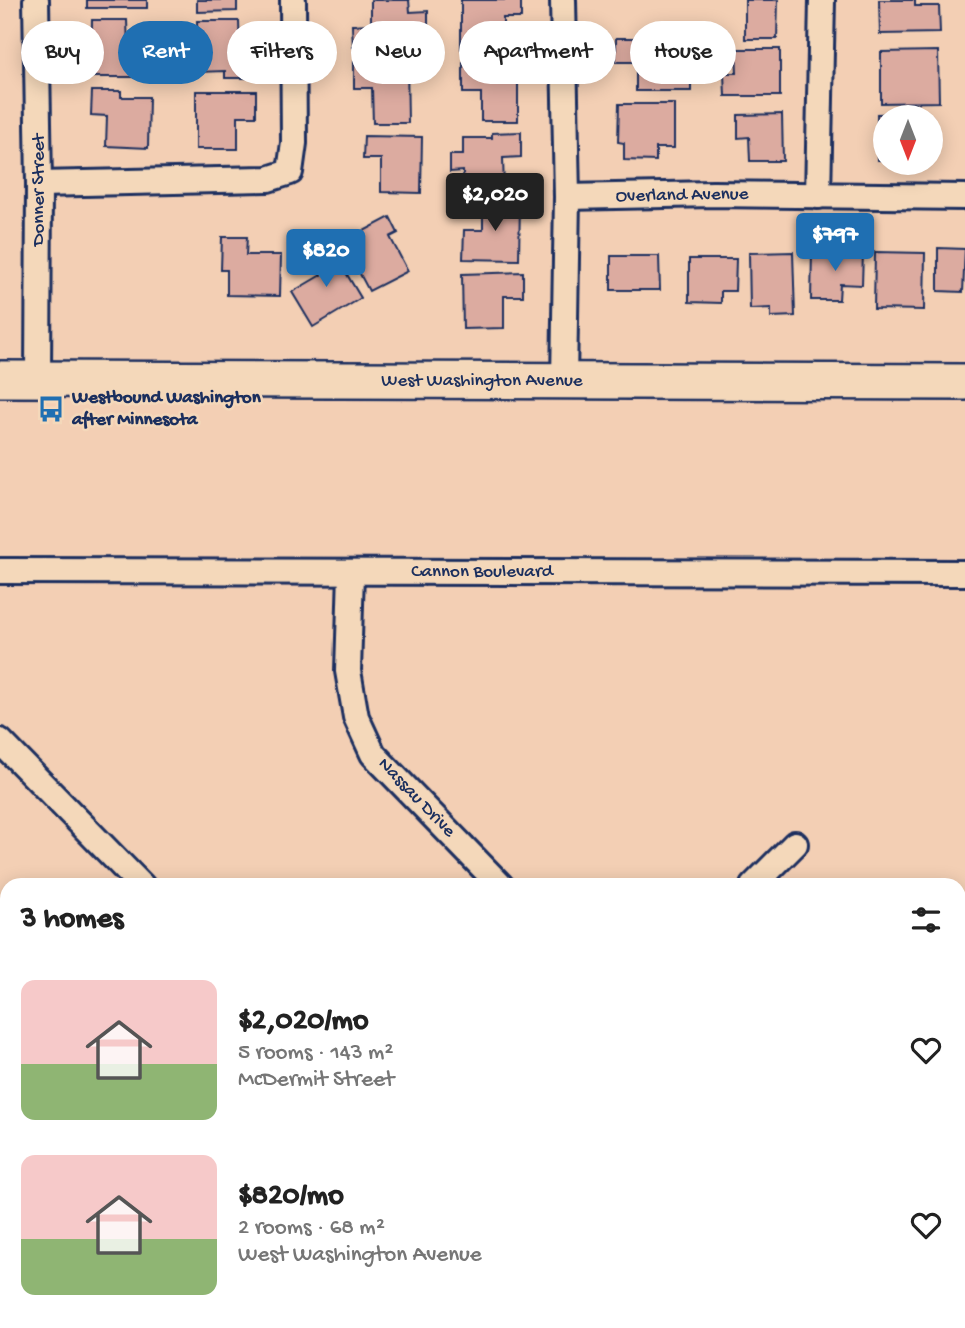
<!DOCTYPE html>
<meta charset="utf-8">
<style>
:root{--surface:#fff;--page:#f6f6f6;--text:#222;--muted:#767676;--accent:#1f6fb2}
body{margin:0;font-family:"Gochi Hand",sans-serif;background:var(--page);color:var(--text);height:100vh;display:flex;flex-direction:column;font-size:26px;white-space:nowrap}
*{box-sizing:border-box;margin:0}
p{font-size:23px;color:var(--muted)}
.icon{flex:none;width:38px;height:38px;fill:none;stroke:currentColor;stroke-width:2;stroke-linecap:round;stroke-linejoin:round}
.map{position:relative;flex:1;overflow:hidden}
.panel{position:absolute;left:0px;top:878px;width:966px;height:450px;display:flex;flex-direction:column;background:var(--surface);border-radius:21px 21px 0 0;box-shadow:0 4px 18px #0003}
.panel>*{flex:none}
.banner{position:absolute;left:21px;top:21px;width:924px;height:63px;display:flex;gap:14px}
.needle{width:46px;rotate:180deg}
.controls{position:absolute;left:873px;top:105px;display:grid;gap:14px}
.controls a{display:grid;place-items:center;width:70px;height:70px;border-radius:50%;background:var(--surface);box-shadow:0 4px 18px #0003;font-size:35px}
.price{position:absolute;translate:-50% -60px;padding:0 16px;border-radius:7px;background:var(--accent);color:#fff;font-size:23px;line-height:46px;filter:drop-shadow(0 2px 4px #0008)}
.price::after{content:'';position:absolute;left:50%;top:42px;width:21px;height:16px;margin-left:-10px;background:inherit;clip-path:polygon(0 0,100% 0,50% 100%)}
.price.selected{background:#222;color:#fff}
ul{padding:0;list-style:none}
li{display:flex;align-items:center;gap:21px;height:175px;padding:0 21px}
li span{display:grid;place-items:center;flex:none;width:196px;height:140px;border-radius:14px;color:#555}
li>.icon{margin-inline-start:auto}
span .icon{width:84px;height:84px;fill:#fffc;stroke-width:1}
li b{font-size:30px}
h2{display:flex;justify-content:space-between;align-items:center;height:84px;padding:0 21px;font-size:30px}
.pill{padding:0 24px;border-radius:32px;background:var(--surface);box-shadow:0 4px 18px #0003;font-size:24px;line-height:63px}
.pill.selected{background:var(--accent);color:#fff}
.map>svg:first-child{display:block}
.building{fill:#dcaba0;stroke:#1b2f5e;stroke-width:2}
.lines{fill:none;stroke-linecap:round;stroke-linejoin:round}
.street-casing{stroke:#1b2f5e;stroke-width:30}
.secondary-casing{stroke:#1b2f5e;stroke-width:40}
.street{stroke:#f4d8ba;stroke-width:24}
.secondary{stroke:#f4d8ba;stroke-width:35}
.labels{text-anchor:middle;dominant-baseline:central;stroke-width:5;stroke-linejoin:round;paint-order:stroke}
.street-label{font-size:19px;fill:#1b2f5e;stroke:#f4d8ba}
.poi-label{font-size:19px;font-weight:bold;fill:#1b2f5e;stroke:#f4d8ba;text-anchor:start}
</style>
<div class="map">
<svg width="965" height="1328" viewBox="0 0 965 1328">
<rect width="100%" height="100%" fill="#f3cfb4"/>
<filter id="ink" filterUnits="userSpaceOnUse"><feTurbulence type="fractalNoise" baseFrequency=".0143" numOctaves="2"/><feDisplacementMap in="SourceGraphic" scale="14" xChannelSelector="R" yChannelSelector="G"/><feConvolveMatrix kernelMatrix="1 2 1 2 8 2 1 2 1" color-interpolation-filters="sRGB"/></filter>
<g filter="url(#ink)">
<g class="building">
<rect x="87" y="0" width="60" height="8"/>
<polygon points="197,0 237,0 237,11 197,12"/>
<polygon points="371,0 409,0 410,12 428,11 428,46 353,47 352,25 371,24"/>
<polygon points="461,0 521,0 521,18 503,18 503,48 461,49"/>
<polygon points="745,0 778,0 777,39 745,39"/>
<polygon points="879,0 915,0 915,6 939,6 940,33 880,34"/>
<polygon points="92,20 127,20 128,49 143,48 143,77 91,77"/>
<polygon points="197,21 239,21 240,52 255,51 255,78 225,78 225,71 198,72"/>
<polygon points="616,38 675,38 675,52 691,52 691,91 636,91 636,62 616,62"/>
<polygon points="736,49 780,49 780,96 725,96 724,73 737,73"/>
<polygon points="938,51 939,102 881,103 881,52"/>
<polygon points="407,61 408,123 373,123 372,88 354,88 354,62"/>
<polygon points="463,62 518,62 518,121 481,121 481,93 463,93"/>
<polygon points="92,91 121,91 121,97 149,97 148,148 106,146 107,116 91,115"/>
<polygon points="196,91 256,91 256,116 238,116 238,149 196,149"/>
<polygon points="619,104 674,104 674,148 656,148 656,161 624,160 624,143 618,142"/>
<polygon points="923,113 923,117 886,117 886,160 878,160 877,114"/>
<polygon points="782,114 783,161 750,161 749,137 738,138 738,115"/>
<polygon points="521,132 521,157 503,158 504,188 463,189 463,171 450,172 450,155 463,155 463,138 492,138 492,133"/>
<polygon points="364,136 422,137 421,193 381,192 381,159 363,159"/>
<polygon points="483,200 520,201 519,260 463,259 464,230 483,230"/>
<polygon points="390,217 398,233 390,237 408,271 369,291 343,242"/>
<polygon points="222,237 247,237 246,255 281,255 280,296 227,295 227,270 221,270"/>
<polygon points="330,246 361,298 313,327 292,292 321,275 310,258"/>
<polygon points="938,248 965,249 963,292 938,291"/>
<polygon points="812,251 863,252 862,285 840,284 839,300 811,300"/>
<polygon points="793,252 795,316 771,317 771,308 750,309 749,253"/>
<polygon points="875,252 925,253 924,310 874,309"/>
<polygon points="611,256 659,256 660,290 611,290"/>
<polygon points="689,259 736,259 735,291 721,291 721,303 689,302"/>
<polygon points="523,272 523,296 504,296 504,328 463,329 462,274"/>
</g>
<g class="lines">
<g class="street-casing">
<g id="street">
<polyline points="36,0 39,184 38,379"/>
<polyline points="563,0 567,197 564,381"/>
<polyline points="39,184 268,179 290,172 294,143 293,0"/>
<polyline points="818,196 822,0"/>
<polyline points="567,197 713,194 965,197"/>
<polyline points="0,571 965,573"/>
<polyline points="351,572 348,671 356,717 373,754 501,886"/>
<polyline points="0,741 142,886"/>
<polyline points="753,886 795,844"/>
<polyline points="0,1110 7,1117"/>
<polyline points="959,1307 965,1307"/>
<polyline points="210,1321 217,1328"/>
<polyline points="571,1321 578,1328"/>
<polyline points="104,1328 111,1321"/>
</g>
</g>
<g class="secondary-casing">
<polyline id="secondary" points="0,379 965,382"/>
</g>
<use href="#street" class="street"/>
<use href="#secondary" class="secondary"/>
</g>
</g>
<defs>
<g id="bus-bare" transform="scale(2.1)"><path d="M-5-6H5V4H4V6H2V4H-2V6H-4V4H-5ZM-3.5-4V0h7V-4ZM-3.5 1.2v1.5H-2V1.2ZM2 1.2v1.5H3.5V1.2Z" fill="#1f6fb2" stroke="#f4d8ba" stroke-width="2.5" paint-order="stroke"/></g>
</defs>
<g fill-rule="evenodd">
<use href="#bus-bare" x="51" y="409"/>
</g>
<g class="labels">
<g class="street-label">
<text transform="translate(39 190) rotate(-90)">Donner Street</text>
<text transform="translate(682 196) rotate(-1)">Overland Avenue</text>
<text x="482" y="381">West Washington Avenue</text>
<text x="482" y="572">Cannon Boulevard</text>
<text transform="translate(416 798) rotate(46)">Nassau Drive</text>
</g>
<g class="poi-label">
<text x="72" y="398">Westbound Washington<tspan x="72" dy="22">after Minnesota</tspan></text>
</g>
</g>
</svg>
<div class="controls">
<a><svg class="needle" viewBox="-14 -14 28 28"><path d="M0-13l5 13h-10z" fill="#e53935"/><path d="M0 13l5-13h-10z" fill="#767676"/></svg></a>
</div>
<b class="price selected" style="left:495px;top:233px">$2,020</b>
<b class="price" style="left:835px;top:273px">$797</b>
<b class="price" style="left:326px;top:289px">$820</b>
<div class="banner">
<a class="pill">Buy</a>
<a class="pill selected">Rent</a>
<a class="pill">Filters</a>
<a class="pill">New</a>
<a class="pill">Apartment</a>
<a class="pill">House</a>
</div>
<section class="panel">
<h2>3 homes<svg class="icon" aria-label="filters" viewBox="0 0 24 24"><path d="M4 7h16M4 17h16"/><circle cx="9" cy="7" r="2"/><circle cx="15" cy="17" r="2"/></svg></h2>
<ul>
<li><span style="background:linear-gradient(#f6c9c9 60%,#8fb573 0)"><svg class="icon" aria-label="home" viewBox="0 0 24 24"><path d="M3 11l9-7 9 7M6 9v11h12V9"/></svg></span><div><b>$2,020/mo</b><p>5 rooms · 143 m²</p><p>McDermit Street</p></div><svg class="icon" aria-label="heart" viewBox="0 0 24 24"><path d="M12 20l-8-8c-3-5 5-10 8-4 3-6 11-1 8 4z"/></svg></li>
<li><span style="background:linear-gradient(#f6c9c9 60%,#8fb573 0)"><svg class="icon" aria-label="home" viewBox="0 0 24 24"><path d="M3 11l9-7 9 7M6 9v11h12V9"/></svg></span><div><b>$820/mo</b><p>2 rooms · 68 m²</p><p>West Washington Avenue</p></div><svg class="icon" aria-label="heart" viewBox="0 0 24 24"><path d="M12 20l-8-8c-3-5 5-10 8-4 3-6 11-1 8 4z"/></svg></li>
</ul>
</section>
</div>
